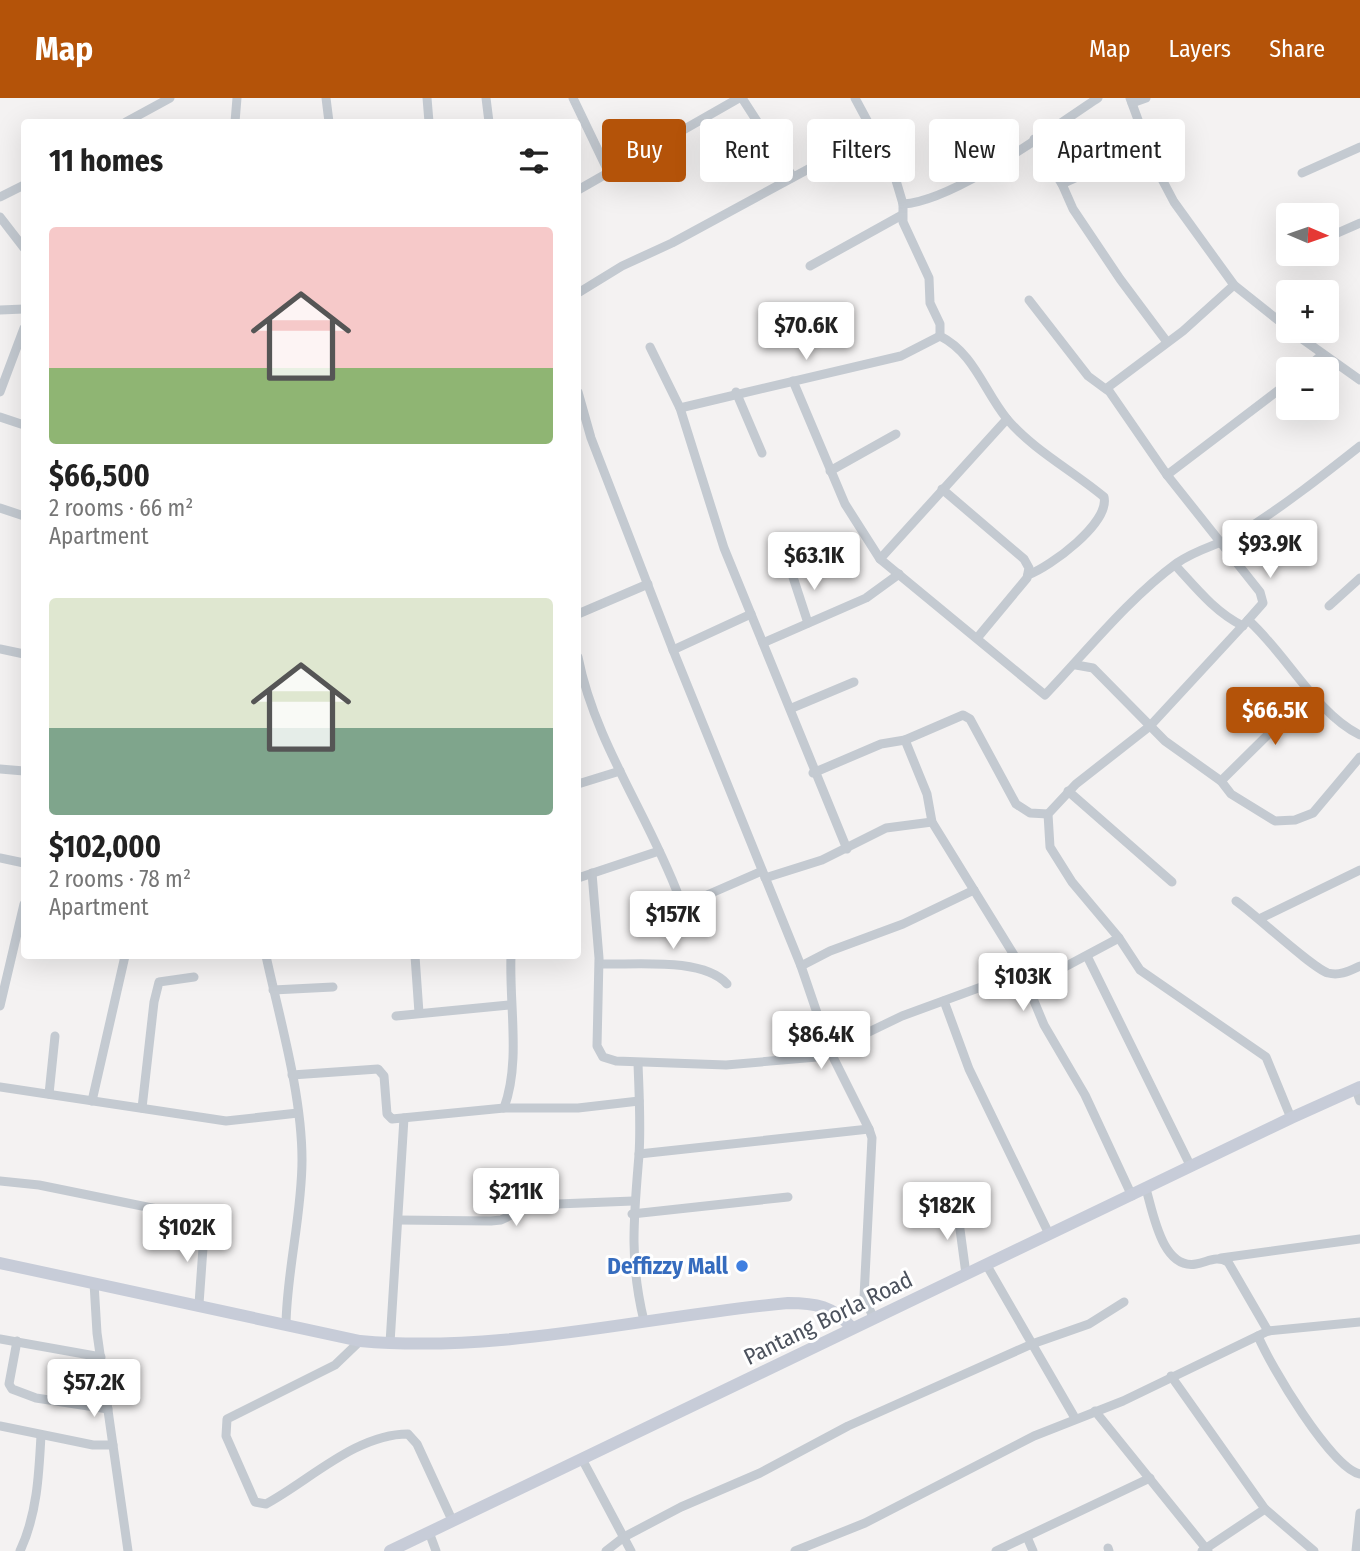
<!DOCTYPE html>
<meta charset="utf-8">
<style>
:root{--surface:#fff;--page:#f2f2f2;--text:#222;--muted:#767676;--accent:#b45309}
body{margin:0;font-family:"Fira Sans Condensed",sans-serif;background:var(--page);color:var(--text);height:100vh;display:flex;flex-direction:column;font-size:26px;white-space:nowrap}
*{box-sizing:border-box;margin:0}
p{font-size:23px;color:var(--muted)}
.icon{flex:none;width:38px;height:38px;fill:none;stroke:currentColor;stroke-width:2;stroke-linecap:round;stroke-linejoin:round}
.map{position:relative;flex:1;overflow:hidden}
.details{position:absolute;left:21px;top:21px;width:560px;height:840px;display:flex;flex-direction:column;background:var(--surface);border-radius:7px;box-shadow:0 7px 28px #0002}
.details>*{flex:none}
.hud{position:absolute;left:602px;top:21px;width:653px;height:63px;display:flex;gap:14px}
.needle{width:46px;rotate:92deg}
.controls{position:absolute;left:1276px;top:105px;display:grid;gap:14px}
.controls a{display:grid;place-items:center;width:63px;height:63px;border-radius:7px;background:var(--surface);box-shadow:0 7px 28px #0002;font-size:35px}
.price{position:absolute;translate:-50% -60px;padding:0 16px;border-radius:7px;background:#fff;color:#222;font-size:23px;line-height:46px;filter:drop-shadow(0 2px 4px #0008)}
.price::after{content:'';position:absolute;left:50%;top:42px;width:21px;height:16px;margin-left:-10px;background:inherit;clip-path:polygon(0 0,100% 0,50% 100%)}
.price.current{background:var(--accent);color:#fff}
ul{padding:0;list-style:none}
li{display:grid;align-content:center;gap:14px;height:371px;padding:0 28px}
li span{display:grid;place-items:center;height:217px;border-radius:7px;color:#555}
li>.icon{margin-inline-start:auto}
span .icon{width:126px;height:126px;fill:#fffc;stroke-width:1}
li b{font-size:30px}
h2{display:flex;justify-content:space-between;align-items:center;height:84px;padding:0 28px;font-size:30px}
.tag{padding:0 24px;border-radius:7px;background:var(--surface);box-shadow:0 7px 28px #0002;font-size:24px;line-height:63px}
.tag.current{background:var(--accent);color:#fff}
header{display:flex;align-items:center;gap:42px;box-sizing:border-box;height:98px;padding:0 35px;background:var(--accent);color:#fff}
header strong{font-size:33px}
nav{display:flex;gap:38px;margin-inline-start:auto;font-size:24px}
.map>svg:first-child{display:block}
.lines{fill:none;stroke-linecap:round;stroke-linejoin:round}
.street{stroke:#c4cad1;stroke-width:9}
.secondary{stroke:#c7ccd8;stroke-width:12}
.shop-dot{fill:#3f7fe0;stroke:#fff;stroke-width:2.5}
.labels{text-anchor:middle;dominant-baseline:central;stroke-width:6;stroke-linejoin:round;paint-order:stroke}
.shop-label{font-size:23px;font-weight:bold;fill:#366cbe;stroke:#fff;text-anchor:end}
.street-label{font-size:23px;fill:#4c525d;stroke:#fff}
</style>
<header>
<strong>Map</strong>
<nav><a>Map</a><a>Layers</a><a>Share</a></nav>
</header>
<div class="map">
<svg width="1360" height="1453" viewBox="0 0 1360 1453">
<rect width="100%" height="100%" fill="#f4f2f2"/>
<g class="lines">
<g class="street">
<polyline points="326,0 329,24"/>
<polyline points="427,0 429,24"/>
<polyline points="486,0 489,24"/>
<polyline points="573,0 608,73"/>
<polyline points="742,0 793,79"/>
<path d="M855 0 892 69 903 106V124L929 180 930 205 940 226V238C974 255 984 293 1007 321 1033 352 1073 373 1104 399 1110 425 1050 469 1028 477"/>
<polyline points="1130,0 1155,68 1174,104 1234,187 1288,230"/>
<polyline points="1132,5 1146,0"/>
<polyline points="126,24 170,0"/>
<polyline points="235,24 237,0"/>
<polyline points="1143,38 1119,50 1093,72 1062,86 1073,111 1120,181 1167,244"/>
<polyline points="1034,41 1062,86"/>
<polyline points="1302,75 1360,49"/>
<polyline points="578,92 739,0"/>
<polyline points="0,99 24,87"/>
<path d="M903 106C955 103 1052 30 1098 0"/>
<polyline points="0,119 24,150"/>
<polyline points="1326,140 1360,125"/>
<polyline points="810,168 902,117"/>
<polyline points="1234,187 1183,233 1107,290 1167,377 1260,494 1263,505 1248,522"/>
<polyline points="578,195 622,168 672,145 851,48 870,33"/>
<polyline points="1029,202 1088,278 1107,292"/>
<polyline points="0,212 24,211"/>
<polyline points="1291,233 1360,282"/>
<polyline points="650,249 680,310 724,450 847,751"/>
<polyline points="1305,271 1322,257"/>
<path d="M793 283 845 406 880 461 1045 597C1087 553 1128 501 1177 465 1198 450 1223 446 1244 433 1285 407 1322 378 1360 348"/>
<polyline points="0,294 24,230"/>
<polyline points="578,294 591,340 673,552 801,868 830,953 869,1031 872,1040 864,1199 874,1221"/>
<polyline points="736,294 762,355"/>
<polyline points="680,310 901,258 940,238"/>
<polyline points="0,319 24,327"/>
<polyline points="830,373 896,336"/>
<polyline points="1167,377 1288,285"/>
<polyline points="942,391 1024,461 1029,470 1027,480 978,539"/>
<polyline points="0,410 24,418"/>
<polyline points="880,461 1007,321"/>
<path d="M1175 467C1196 490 1215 514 1243 528"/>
<polyline points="791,473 808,525"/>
<polyline points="1329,508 1360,480"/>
<polyline points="578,516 648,486"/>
<polyline points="763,545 866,500 899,476"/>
<polyline points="0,551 24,556"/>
<polyline points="673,552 751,516"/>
<path d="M578 559C595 645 649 718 679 799L691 804 762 773"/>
<polyline points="1076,567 1093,570 1165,643 1221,683 1231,696 1275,723 1295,722 1313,715 1360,659"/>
<polyline points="792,610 854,584"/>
<polyline points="0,671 24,673"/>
<polyline points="813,675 881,646 905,642"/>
<polyline points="1221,683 1310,595"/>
<polyline points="578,686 620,673"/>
<polyline points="1068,693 1172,784"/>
<polyline points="1048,716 1030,715 1016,706 970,621 963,617 905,642 927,696 932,724 1017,862 1044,927 1085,997 1132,1098"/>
<polyline points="0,760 24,765"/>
<polyline points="592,775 599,860 597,948 603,959 616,963 726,967 817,959 902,918 1022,874"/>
<polyline points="578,780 659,753"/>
<polyline points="765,780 822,762 886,730 932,724"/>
<path d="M1236 803C1256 817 1312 870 1328 875 1340 878 1349 873 1360 868"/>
<polyline points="1261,820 1360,772"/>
<path d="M266 858C280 922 302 997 302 1062 302 1117 287 1171 286 1226"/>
<polyline points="415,858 419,915"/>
<polyline points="1087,858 1191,1069"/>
<path d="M600 866C635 867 703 859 727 886"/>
<polyline points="801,868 830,853 903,826 974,792"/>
<polyline points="1029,888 1119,840"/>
<polyline points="273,892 333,889"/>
<polyline points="944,903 969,971 1049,1136"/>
<polyline points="0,908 24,806"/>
<polyline points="396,918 509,907"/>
<path d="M638 965C639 995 641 1026 639 1057 634 1118 629 1162 644 1223"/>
<polyline points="292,977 378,971 384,978 387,1016 392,1021 504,1010 578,1010 639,1003"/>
<polyline points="0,989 226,1023 298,1015"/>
<polyline points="1356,991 1360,1003"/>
<polyline points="49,996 55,938"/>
<polyline points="92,1003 125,858"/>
<polyline points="142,1010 154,904 159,884 194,879"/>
<path d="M504 1010C521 964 509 907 511 858"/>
<path d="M1291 1020 1266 959 1140 872 1119 840 1072 784 1050 749 1048 716 1076 686 1150 628 1248 522C1285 554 1316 616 1360 637"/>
<polyline points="639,1056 869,1031"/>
<polyline points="0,1083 39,1087 196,1119 203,1125 204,1136 199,1206"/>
<path d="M1146 1091C1153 1114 1162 1172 1196 1166 1208 1164 1216 1157 1228 1164L1268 1233"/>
<polyline points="957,1109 966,1176"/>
<polyline points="632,1116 788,1099"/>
<polyline points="398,1122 491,1123 501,1122 532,1107 633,1103"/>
<polyline points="1221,1160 1360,1141"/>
<polyline points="986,1166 1075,1320"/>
<polyline points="94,1185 97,1235 128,1453"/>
<path d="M1258 1238C1270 1267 1331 1370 1360 1376"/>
<polyline points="0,1241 101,1259"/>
<polyline points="17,1243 9,1286 12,1291 36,1300 108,1311"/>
<path d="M360 1243 335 1267 227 1321 226 1338 255 1404 266 1406C309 1383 356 1336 408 1336L417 1346 452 1422"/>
<polyline points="390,1245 404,1020"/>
<polyline points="1171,1278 1265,1411 1202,1453"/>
<polyline points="1095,1313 1208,1453"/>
<polyline points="0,1328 93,1347 113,1347"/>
<polyline points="582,1361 631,1453"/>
<polyline points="1265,1411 1314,1453"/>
<polyline points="429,1434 436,1453"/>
<polyline points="1027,1439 1033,1453"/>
<polyline points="1108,1450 1109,1453"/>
<path d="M20 1453C37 1417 39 1376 41 1337"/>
<polyline points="606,1453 624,1439 681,1409 760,1375 848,1328 1032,1246 1089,1226 1124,1204"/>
<polyline points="795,1453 865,1425 1034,1338 1123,1303 1268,1233 1360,1224"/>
<polyline points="996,1453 1150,1380"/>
<polyline points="1356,1453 1360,1415"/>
</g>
<g class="secondary">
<path d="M0 1165 360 1243C503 1256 646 1218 788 1205 815 1205 834 1208 852 1230"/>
<polyline points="390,1453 1291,1020 1360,989"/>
</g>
</g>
<circle class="shop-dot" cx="742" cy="1168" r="7"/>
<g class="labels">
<g class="shop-label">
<text x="728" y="1168">Deffizzy Mall</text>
</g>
<g class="street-label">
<text transform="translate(828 1220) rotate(-26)">Pantang Borla Road</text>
</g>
</g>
</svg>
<div class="controls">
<a><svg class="needle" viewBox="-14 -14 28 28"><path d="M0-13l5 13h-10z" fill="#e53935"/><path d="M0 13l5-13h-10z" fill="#767676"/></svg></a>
<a>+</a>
<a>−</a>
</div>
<b class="price" style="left:806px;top:264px">$70.6K</b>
<b class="price" style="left:1270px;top:482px">$93.9K</b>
<b class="price" style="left:814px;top:494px">$63.1K</b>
<b class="price current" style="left:1275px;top:649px">$66.5K</b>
<b class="price" style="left:673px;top:853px">$157K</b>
<b class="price" style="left:1023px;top:915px">$103K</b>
<b class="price" style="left:821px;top:973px">$86.4K</b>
<b class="price" style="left:516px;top:1130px">$211K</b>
<b class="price" style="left:947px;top:1144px">$182K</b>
<b class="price" style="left:187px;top:1166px">$102K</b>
<b class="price" style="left:94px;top:1321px">$57.2K</b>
<div class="hud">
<a class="tag current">Buy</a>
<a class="tag">Rent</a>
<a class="tag">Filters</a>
<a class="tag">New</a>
<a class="tag">Apartment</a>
</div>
<section class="details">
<h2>11 homes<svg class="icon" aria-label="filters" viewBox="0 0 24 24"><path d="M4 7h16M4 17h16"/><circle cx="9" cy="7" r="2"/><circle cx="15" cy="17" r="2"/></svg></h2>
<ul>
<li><span style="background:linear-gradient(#f6c9c9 65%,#8fb573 0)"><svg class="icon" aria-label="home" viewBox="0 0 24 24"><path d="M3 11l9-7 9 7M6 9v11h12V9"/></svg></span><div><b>$66,500</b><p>2 rooms · 66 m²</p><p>Apartment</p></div></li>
<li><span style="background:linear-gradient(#dfe7d0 60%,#7fa58c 0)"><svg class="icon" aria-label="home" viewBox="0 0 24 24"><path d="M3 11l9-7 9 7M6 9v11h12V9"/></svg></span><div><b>$102,000</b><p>2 rooms · 78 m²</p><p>Apartment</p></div></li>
</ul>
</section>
</div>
